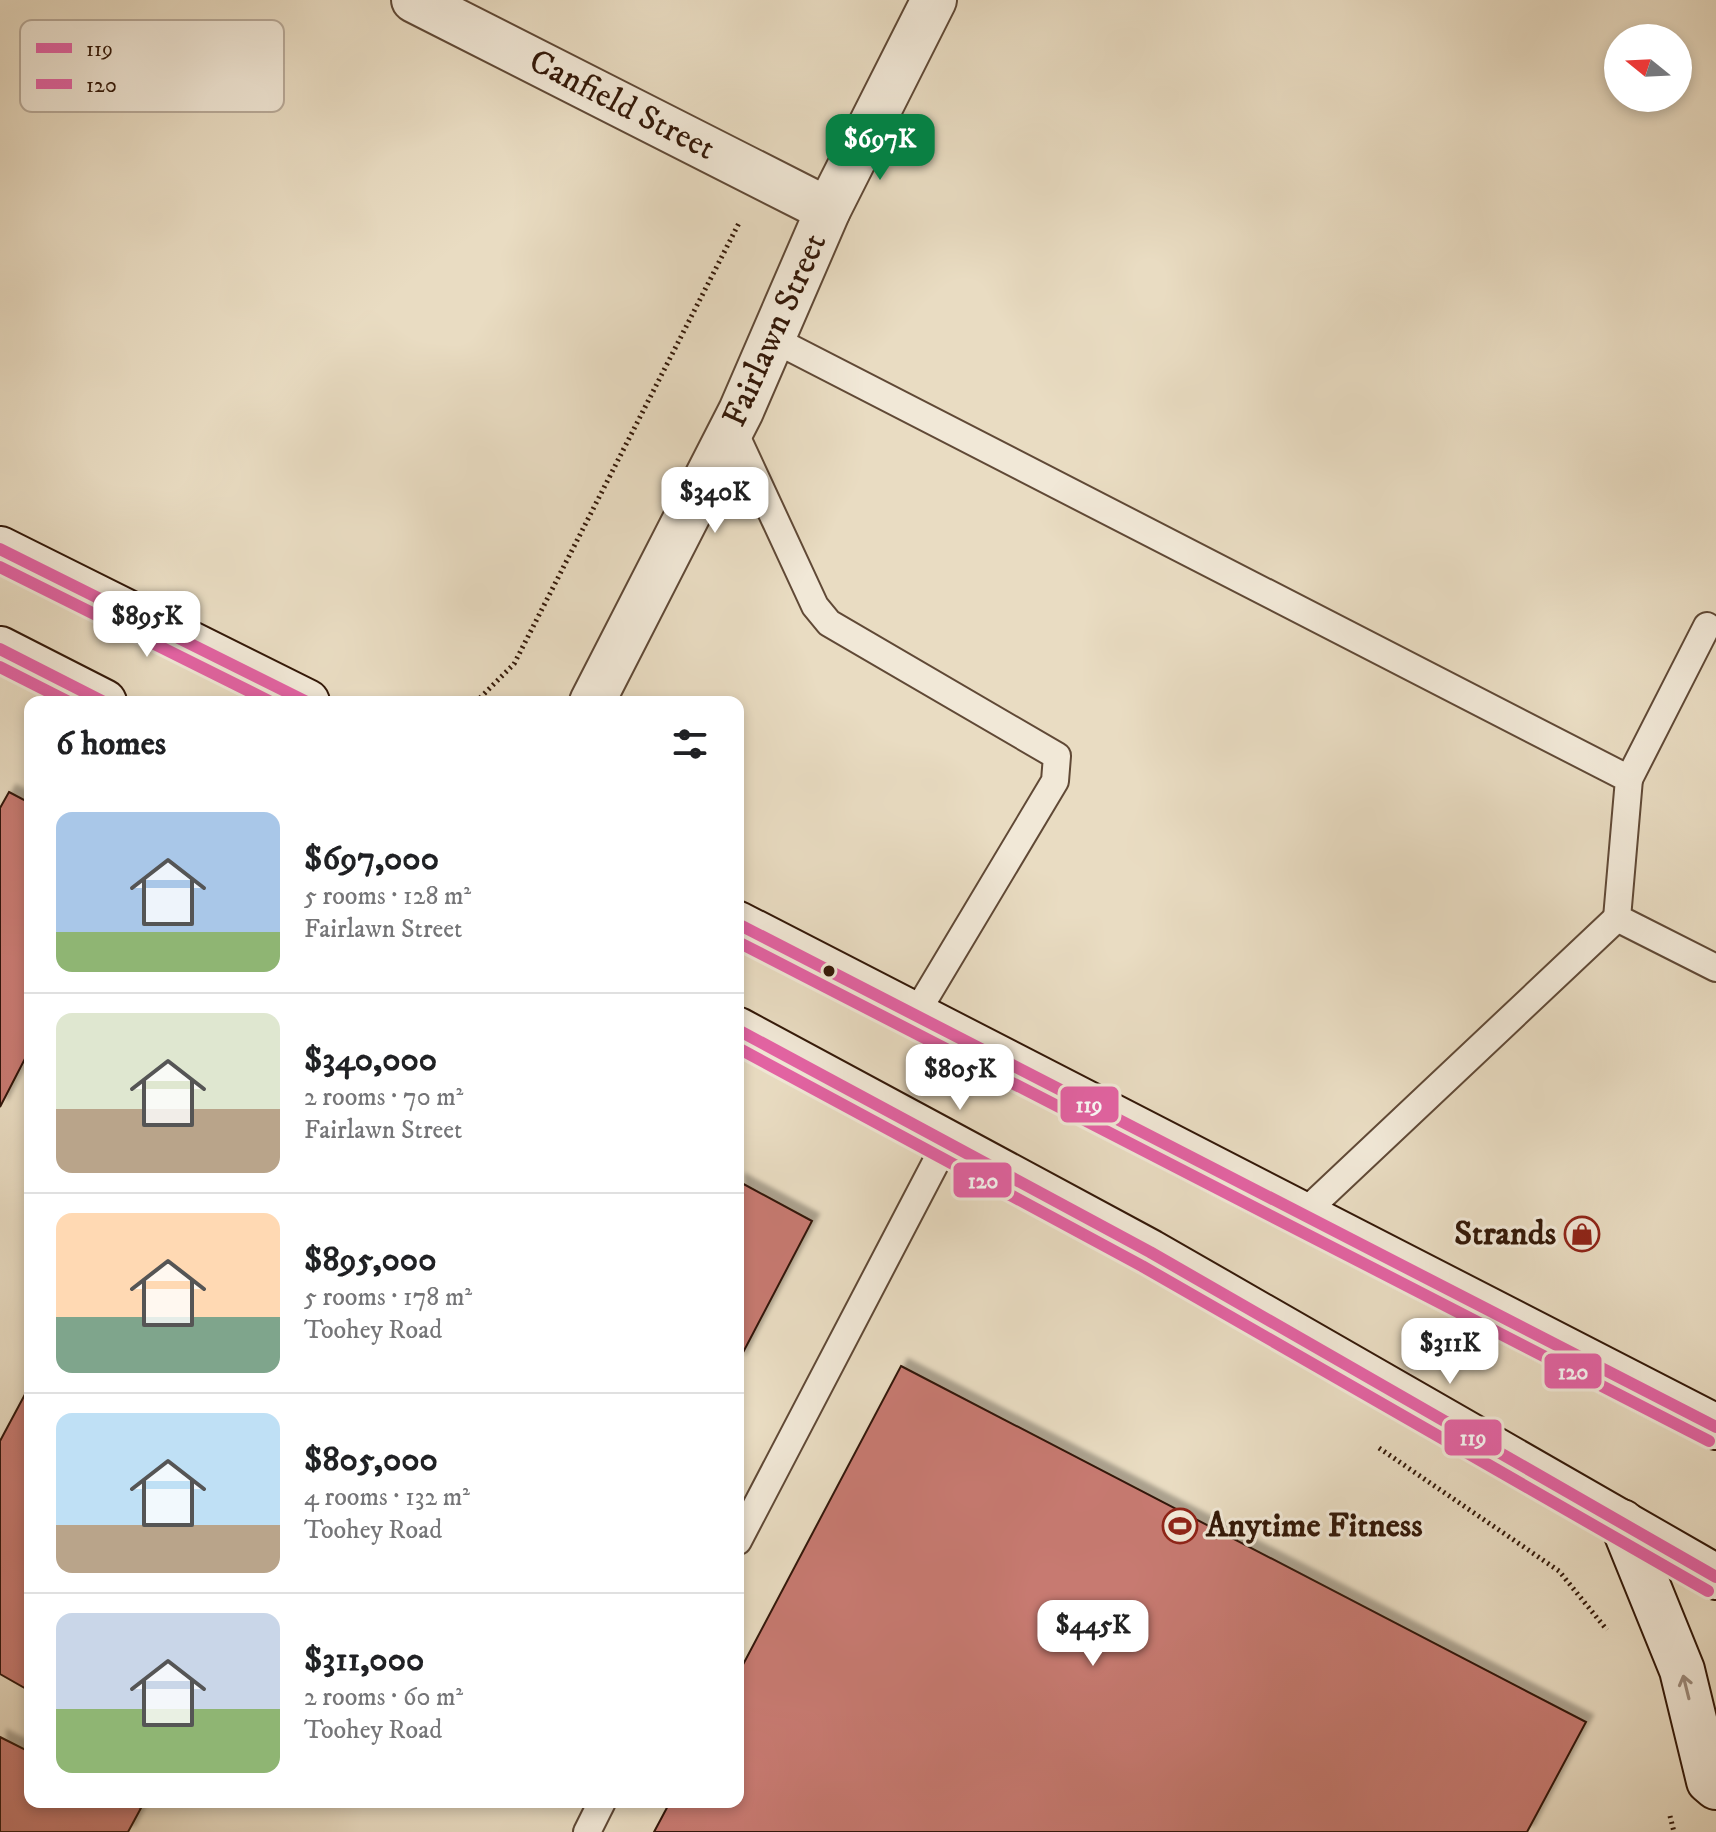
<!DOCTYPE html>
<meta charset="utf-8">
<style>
:root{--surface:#fff;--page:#f6f6f6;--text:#202124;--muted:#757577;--line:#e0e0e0;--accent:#0b8043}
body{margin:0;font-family:"IM FELL DW Pica",serif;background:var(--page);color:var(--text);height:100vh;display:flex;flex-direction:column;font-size:30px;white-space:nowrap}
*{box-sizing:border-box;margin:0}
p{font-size:26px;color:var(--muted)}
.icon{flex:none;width:44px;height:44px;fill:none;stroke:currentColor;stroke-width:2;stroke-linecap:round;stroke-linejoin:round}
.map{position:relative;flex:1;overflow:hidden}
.drawer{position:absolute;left:24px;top:696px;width:720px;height:1112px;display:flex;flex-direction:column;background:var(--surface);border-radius:16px;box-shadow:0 4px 12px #0003}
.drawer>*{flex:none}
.needle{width:52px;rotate:288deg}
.tools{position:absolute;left:1604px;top:24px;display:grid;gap:16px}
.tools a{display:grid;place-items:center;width:88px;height:88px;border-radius:50%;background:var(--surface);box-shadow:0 4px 12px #0003;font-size:40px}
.price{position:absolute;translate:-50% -68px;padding:0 18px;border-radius:16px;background:#fff;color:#222;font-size:26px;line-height:52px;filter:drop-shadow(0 2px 4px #0008)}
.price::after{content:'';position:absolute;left:50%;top:48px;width:24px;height:18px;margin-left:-12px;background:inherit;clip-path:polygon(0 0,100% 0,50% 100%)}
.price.active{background:var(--accent);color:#fff}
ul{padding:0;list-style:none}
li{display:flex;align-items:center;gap:24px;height:200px;padding:0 32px}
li+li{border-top:2px solid var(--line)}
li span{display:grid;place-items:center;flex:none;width:224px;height:160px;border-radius:16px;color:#555}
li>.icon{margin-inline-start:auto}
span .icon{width:96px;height:96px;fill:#fffc;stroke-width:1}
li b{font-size:34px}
h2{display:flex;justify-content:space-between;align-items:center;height:96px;padding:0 32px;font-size:34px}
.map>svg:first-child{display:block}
.building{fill:#c77a71;stroke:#331808;stroke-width:2;filter:url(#shadow)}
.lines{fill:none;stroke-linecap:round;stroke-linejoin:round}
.lane-casing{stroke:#604936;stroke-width:30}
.street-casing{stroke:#604936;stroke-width:48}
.secondary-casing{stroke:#331808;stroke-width:48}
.path{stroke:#331808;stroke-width:5;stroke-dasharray:2 4;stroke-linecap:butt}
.lane{stroke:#f1e8d7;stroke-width:26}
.street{stroke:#f1e8d7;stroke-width:44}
.secondary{stroke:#f1e8d7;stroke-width:44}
.bus-1-casing{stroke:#f1e8d7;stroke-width:18}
.bus-2-casing{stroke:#f1e8d7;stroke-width:18}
.bus-1{stroke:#e463a4;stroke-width:12}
.bus-2{stroke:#e463a4;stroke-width:12}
.oneway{stroke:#9c8a7a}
.bus-dot{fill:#331808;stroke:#f1e8d7;stroke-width:3}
.labels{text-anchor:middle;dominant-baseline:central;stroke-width:6;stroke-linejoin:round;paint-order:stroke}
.street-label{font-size:34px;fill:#331808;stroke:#f1e8d7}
.poi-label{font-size:34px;font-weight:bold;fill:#331808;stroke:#f1e8d7;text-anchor:end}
.key{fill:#f1e8d7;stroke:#b8aa99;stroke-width:2}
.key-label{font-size:22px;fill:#331808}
.line-badge{stroke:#f1e8d7;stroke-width:3}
.badge-label{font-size:22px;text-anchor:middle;font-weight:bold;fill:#fff}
</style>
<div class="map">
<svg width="1716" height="1832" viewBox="0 0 1716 1832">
<defs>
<filter id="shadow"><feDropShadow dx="7" dy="-7" stdDeviation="2" flood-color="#0004"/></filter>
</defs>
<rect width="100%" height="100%" fill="#e9dcc2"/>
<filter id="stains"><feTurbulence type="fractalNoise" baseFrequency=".0025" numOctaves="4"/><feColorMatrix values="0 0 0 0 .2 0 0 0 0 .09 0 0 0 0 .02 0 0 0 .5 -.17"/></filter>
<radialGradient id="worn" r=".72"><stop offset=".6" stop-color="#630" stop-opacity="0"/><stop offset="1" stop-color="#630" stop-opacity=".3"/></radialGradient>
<g class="building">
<polygon points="9,792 30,803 30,1049 0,1107 0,808"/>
<polygon points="738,1181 812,1221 738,1362"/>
<polygon points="901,1366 1586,1722 1527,1832 654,1832 670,1802 738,1802 738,1674"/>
<polygon points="30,1385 30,1691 0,1674 0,1441"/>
<polygon points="0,1737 30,1752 30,1802 128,1802 141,1808 128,1832 0,1832"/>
</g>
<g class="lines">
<g class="lane-casing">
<g id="lane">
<polyline points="773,339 1629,779 1617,918 1716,968"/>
<polyline points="732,427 815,606 829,623 1057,756 1055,781 915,1015"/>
<polyline points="1629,779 1707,626"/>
<polyline points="1303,1214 1617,918"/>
<polyline points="738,1541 946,1143"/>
<polyline points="587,1832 602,1802"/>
</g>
</g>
<g class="street-casing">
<g id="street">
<polyline points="414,0 828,210"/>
<polyline points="592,702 741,411 828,210 934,0"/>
</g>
</g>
<g class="secondary-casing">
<g id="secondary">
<polyline points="0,549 307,702"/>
<polyline points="0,649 104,702"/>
<polyline points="738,924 1716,1427"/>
<polyline points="738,1030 1150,1252 1716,1577"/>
<polyline points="1622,1522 1682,1670 1709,1781 1716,1787"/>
</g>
</g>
<g class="path">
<polyline points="480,698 514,664 739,223"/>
<polyline points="1379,1448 1559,1571 1607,1630"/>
<polyline points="1670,1816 1674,1832"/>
</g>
<use href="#lane" class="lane"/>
<use href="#street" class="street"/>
<use href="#secondary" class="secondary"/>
<g class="bus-1-casing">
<g id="bus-1">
<polyline points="0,549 307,702"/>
<polyline points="0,649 104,702"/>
<polyline points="738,924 1716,1427"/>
<polyline points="738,1030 1150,1252 1716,1577"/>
</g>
</g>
<g class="bus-2-casing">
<g id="bus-2">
<polyline points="0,567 271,702"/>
<polyline points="0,667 69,702"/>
<polyline points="738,942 1709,1441"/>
<polyline points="738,1048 1142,1266 1708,1591"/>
</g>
</g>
<use href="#bus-1" class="bus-1"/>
<use href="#bus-2" class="bus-2"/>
</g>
<defs><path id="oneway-shaft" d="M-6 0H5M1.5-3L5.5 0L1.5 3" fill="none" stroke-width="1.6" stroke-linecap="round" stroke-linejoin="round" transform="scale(2)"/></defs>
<use class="oneway" href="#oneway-shaft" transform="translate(1686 1687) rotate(-104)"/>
<defs>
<g id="shop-ring" transform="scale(1.8)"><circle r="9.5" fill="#f1e8d7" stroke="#8f2418" stroke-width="1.5"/><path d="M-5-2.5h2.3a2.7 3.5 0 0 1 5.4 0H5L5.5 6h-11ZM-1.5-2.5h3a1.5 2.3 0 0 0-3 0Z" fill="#8f2418"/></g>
<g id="stadium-ring" transform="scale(1.8)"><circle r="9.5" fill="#f1e8d7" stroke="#8f2418" stroke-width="1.5"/><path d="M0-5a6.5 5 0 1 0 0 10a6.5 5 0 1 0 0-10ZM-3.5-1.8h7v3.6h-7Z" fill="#8f2418"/></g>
</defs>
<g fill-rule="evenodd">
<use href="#shop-ring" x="1582" y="1234"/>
<use href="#stadium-ring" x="1180" y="1526"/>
</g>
<circle class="bus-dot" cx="829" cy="971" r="7"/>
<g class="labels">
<g class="street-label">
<text transform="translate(622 105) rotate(27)">Canfield Street</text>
<text transform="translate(775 330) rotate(-66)">Fairlawn Street</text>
</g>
<g class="poi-label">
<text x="1556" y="1234">Strands</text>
<text x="1206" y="1526" text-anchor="start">Anytime Fitness</text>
</g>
</g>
<rect x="20" y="20" width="264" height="92" rx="12" class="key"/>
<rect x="36" y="43" width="36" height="10" fill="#e463a4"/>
<rect x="36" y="79" width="36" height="10" fill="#e463a4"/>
<g class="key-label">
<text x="86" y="56">119</text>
<text x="86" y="92">120</text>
</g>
<g class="line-badge">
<rect x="1059" y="1085" width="61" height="39" rx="8" fill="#e463a4"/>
<rect x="952" y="1161" width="61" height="38" rx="8" fill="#e463a4"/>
<rect x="1543" y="1352" width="60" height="38" rx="8" fill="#e463a4"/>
<rect x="1443" y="1418" width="60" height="39" rx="8" fill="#e463a4"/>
</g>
<g class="badge-label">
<text x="1089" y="1112">119</text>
<text x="983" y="1188">120</text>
<text x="1573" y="1379">120</text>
<text x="1473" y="1445">119</text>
</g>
<rect width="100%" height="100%" filter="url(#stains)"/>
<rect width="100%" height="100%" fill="url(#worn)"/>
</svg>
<div class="tools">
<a><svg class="needle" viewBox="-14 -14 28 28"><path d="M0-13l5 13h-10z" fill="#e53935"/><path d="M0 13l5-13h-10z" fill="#757577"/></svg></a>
</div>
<b class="price active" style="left:880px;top:182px">$697K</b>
<b class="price" style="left:715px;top:535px">$340K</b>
<b class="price" style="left:147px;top:659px">$895K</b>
<b class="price" style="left:960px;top:1112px">$805K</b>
<b class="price" style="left:1450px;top:1386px">$311K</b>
<b class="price" style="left:1093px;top:1668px">$445K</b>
<section class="drawer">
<h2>6 homes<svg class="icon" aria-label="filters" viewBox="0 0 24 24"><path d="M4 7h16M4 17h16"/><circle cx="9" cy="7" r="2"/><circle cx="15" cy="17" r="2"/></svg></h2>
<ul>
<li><span style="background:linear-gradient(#a9c7e8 75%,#8fb573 0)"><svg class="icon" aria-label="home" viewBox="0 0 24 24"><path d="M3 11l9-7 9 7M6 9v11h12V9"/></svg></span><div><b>$697,000</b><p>5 rooms · 128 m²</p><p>Fairlawn Street</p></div></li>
<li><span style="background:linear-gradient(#dfe7d0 60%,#b9a48a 0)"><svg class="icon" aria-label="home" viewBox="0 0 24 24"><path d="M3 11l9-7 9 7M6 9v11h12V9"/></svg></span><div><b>$340,000</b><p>2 rooms · 70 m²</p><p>Fairlawn Street</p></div></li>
<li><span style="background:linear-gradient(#ffd9b3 65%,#7fa58c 0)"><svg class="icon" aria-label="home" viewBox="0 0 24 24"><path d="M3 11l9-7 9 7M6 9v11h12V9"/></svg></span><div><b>$895,000</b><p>5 rooms · 178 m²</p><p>Toohey Road</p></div></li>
<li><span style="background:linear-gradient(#bfe0f5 70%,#b9a48a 0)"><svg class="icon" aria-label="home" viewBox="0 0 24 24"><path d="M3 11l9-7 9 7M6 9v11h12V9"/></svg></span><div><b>$805,000</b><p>4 rooms · 132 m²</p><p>Toohey Road</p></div></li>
<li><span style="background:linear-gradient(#c9d6e8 60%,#8fb573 0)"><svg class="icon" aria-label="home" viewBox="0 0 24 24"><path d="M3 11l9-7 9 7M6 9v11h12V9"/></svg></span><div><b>$311,000</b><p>2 rooms · 60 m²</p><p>Toohey Road</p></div></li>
</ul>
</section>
</div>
